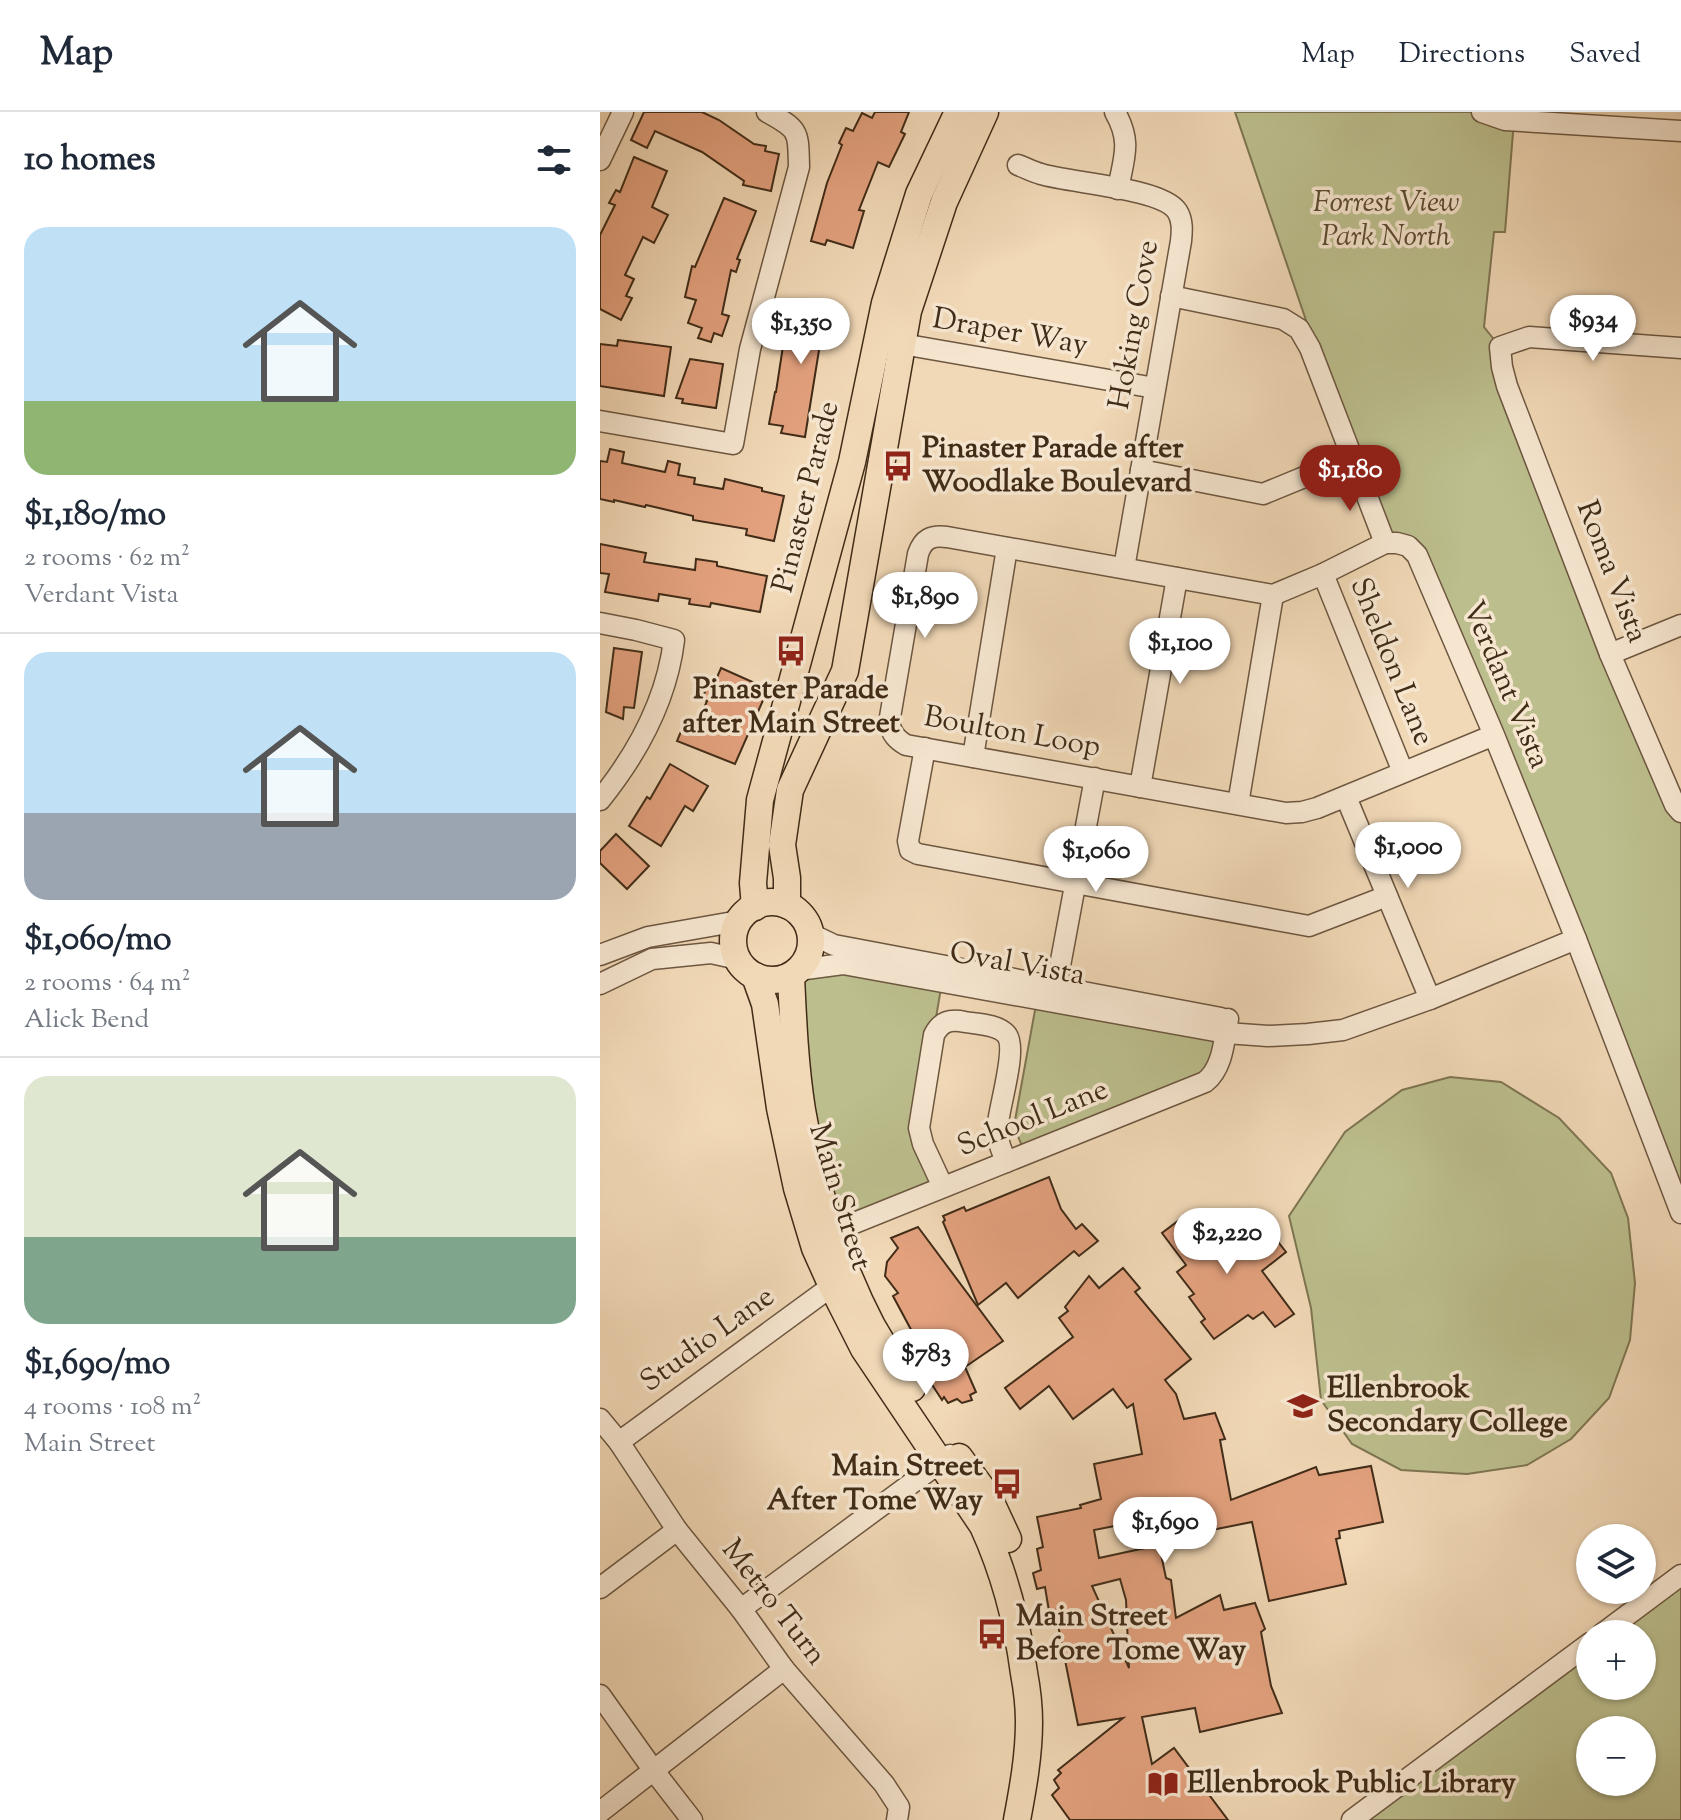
<!DOCTYPE html>
<meta charset="utf-8">
<style>
:root{--surface:#fff;--page:#f6f6f7;--text:#1f2937;--muted:#747a83;--line:#e0e1e3;--accent:#8f2418}
body{margin:0;font-family:"Sorts Mill Goudy",serif;background:var(--page);color:var(--text);height:100vh;display:flex;flex-direction:column;font-size:30px;white-space:nowrap}
*{box-sizing:border-box;margin:0}
p{font-size:26px;color:var(--muted)}
.icon{flex:none;width:44px;height:44px;fill:none;stroke:currentColor;stroke-width:2;stroke-linecap:round;stroke-linejoin:round}
.map{position:relative;flex:1;overflow:hidden}
.sheet{display:flex;flex-direction:column;background:var(--surface);width:600px}
.sheet>*{flex:none}
.buttons{position:absolute;left:976px;top:1412px;display:grid;gap:16px}
.buttons a{display:grid;place-items:center;width:80px;height:80px;border-radius:50%;background:var(--surface);box-shadow:0 2px 6px #0004;font-size:40px}
.price{position:absolute;translate:-50% -68px;padding:0 18px;border-radius:28px;background:#fff;color:#222;font-size:26px;line-height:52px;filter:drop-shadow(0 2px 4px #0008)}
.price::after{content:'';position:absolute;left:50%;top:48px;width:24px;height:18px;margin-left:-12px;background:inherit;clip-path:polygon(0 0,100% 0,50% 100%)}
.price.current{background:var(--accent);color:#fff}
ul{padding:0;list-style:none}
li{display:grid;align-content:center;gap:16px;height:424px;padding:0 24px}
li+li{border-top:2px solid var(--line)}
li span{display:grid;place-items:center;height:248px;border-radius:24px;color:#555}
li>.icon{margin-inline-start:auto}
span .icon{width:144px;height:144px;fill:#fffc;stroke-width:1}
li b{font-size:34px}
h2{display:flex;justify-content:space-between;align-items:center;height:96px;padding:0 24px;font-size:34px}
header{display:flex;align-items:center;gap:48px;box-sizing:border-box;height:112px;padding:0 40px;background:var(--surface);border-bottom:2px solid var(--line)}
header strong{font-size:38px}
nav{display:flex;gap:44px;margin-inline-start:auto;font-size:28px}
main{display:flex;flex:1;min-height:0}
.map>svg:first-child{display:block}
.green{fill:#bcbe8d;stroke:#7e7552;stroke-width:2;fill-rule:evenodd}
.building{fill:#e3a17e;stroke:#412c18;stroke-width:2;fill-rule:evenodd}
.lines{fill:none;stroke-linecap:round;stroke-linejoin:round}
.minor-casing{stroke:#6d5740;stroke-width:23}
.major-casing{stroke:#412c18;stroke-width:29}
.minor{stroke:#f6e6d0;stroke-width:20}
.major{stroke:#f1d8b6;stroke-width:26}
.labels{text-anchor:middle;dominant-baseline:central;stroke-width:7;stroke-linejoin:round;paint-order:stroke}
.park-label{font-size:30px;font-style:italic;fill:#5a492f;stroke:#f6e6d0}
.street-label{font-size:30px;fill:#412c18;stroke:#f6e6d0}
.poi-label{font-size:30px;font-weight:bold;fill:#412c18;stroke:#f6e6d0;text-anchor:start}
</style>
<header>
<strong>Map</strong>
<nav><a>Map</a><a>Directions</a><a>Saved</a></nav>
</header>
<main>
<section class="sheet">
<h2>10 homes<svg class="icon" aria-label="filters" viewBox="0 0 24 24"><path d="M4 7h16M4 17h16"/><circle cx="9" cy="7" r="2"/><circle cx="15" cy="17" r="2"/></svg></h2>
<ul>
<li><span style="background:linear-gradient(#bfe0f5 70%,#8fb573 0)"><svg class="icon" aria-label="home" viewBox="0 0 24 24"><path d="M3 11l9-7 9 7M6 9v11h12V9"/></svg></span><div><b>$1,180/mo</b><p>2 rooms · 62 m²</p><p>Verdant Vista</p></div></li>
<li><span style="background:linear-gradient(#bfe0f5 65%,#9aa5b1 0)"><svg class="icon" aria-label="home" viewBox="0 0 24 24"><path d="M3 11l9-7 9 7M6 9v11h12V9"/></svg></span><div><b>$1,060/mo</b><p>2 rooms · 64 m²</p><p>Alick Bend</p></div></li>
<li><span style="background:linear-gradient(#dfe7d0 65%,#7fa58c 0)"><svg class="icon" aria-label="home" viewBox="0 0 24 24"><path d="M3 11l9-7 9 7M6 9v11h12V9"/></svg></span><div><b>$1,690/mo</b><p>4 rooms · 108 m²</p><p>Main Street</p></div></li>
</ul>
</section>
<div class="map">
<svg width="1081" height="1708" viewBox="0 0 1081 1708">
<rect width="100%" height="100%" fill="#f1d8b6"/>
<filter id="stains"><feTurbulence type="fractalNoise" baseFrequency=".0025" numOctaves="4"/><feColorMatrix values="0 0 0 0 .2 0 0 0 0 .09 0 0 0 0 .02 0 0 0 .5 -.17"/></filter>
<radialGradient id="worn" r=".72"><stop offset=".6" stop-color="#630" stop-opacity="0"/><stop offset="1" stop-color="#630" stop-opacity=".3"/></radialGradient>
<g class="green">
<polygon points="635,0 882,0 914,8 905,120 894,120 884,215 900,235 1081,700 1081,1101 817,443 797,431 756,355"/>
<polygon points="198,858 342,870 319,1007 343,1075 232,1120 220,1079"/>
<polygon points="437,887 626,921 618,954 425,1042 414,1014"/>
<polygon points="850,965 901,970 959,1006 1011,1061 1028,1106 1035,1171 1030,1228 1009,1286 971,1327 927,1353 867,1362 801,1358 752,1332 721,1288 711,1196 689,1104 745,1020 802,978"/>
<path d="M1081 1463V1708H752L990 1531V1574H1042V1522H1002ZM990 1618H1042V1670H990Z"/>
</g>
<g class="building">
<polygon points="44,0 102,0 119,8 154,32 166,34 165,39 179,42 171,79 143,73 144,69 102,40 55,19 47,36 31,28"/>
<polygon points="275,0 309,0 301,20 305,22 289,55 278,50 259,98 264,99 253,136 227,128 225,133 211,129 227,71 242,33 239,31 246,16 253,19 262,1 272,6"/>
<polygon points="34,45 67,59 52,95 68,103 54,131 43,125 25,163 34,167 26,184 32,186 21,208 0,197 0,123 15,93 9,91 16,78 20,80"/>
<polygon points="124,86 156,99 137,147 140,148 136,160 131,158 122,202 129,204 122,224 114,221 111,230 98,226 102,216 88,211 96,188 85,185 92,154 95,155"/>
<polygon points="196,189 238,198 231,234 220,232 205,325 181,321 183,314 169,312 175,280 176,280 183,234 186,234"/>
<polygon points="18,228 71,235 64,284 0,274 0,232 17,234"/>
<polygon points="90,247 123,252 116,296 82,291 83,287 76,286"/>
<polygon points="10,337 24,340 22,351 65,360 68,349 80,352 78,363 95,366 94,372 123,377 125,367 162,376 162,379 184,384 174,429 146,423 147,417 93,408 93,404 46,393 45,395 14,388 14,390 0,387 0,349 7,350"/>
<polygon points="0,432 46,441 44,450 95,458 96,447 117,450 117,454 167,464 160,500 111,491 110,495 89,492 90,487 59,482 58,489 5,480 9,462 0,461"/>
<polygon points="14,536 42,540 34,596 24,595 23,607 6,600"/>
<polygon points="121,556 168,577 135,652 77,629 85,610 96,615 107,589 102,587 107,575 112,577"/>
<polygon points="70,652 108,674 93,699 85,694 61,734 29,714 47,685 50,687"/>
<polygon points="16,722 49,754 27,777 0,751 0,739"/>
<polygon points="449,1065 461,1097 476,1117 482,1112 498,1129 479,1144 474,1139 418,1186 406,1171 378,1193 343,1110 345,1108 343,1104 364,1095 366,1099"/>
<polygon points="590,1100 614,1131 630,1119 647,1140 672,1122 686,1140 662,1159 694,1202 675,1215 663,1200 653,1207 648,1203 614,1227 601,1210 605,1207 589,1185 594,1182 577,1160 586,1153 562,1121"/>
<polygon points="318,1115 403,1229 365,1255 376,1280 370,1283 372,1288 362,1291 357,1287 348,1291 344,1285 342,1288 327,1265 332,1263 327,1255 330,1253 293,1184 298,1181 285,1164 287,1150 298,1136 291,1126"/>
<path d="M523 1156 540 1176 535 1180 591 1247 565 1268 576 1282 584 1307 615 1301 625 1327 620 1328 631 1388 716 1355 719 1363 771 1354 783 1410 739 1419 740 1426 736 1427 746 1472 669 1489 652 1410 561 1428 556 1406 494 1418 499 1446 559 1433 566 1466 571 1468 576 1506 620 1483 624 1498 655 1491 665 1517 661 1520 671 1574 682 1601 600 1620 595 1596 542 1605 552 1652 574 1636 628 1708H470L452 1683 459 1676 454 1668 461 1661 458 1658 523 1606 478 1613 455 1498 449 1499 445 1475 437 1477 433 1461 441 1458 437 1437 443 1435 437 1405 481 1396 480 1393 501 1387 494 1352 542 1342 533 1292 527 1296 513 1277 473 1307 449 1274 420 1297 405 1276 473 1225 459 1206 468 1199 465 1195 489 1164 499 1176ZM520 1467 526 1488 529 1556 492 1474Z"/>
</g>
<g class="lines">
<g class="minor-casing">
<g id="minor">
<path d="M515 0C532 30 524 45 518 77"/>
<polyline points="882,0 905,8 1081,19"/>
<polyline points="0,48 23,0"/>
<path d="M418 53C426 56 433 60 441 62 470 71 562 76 577 99 583 108 582 119 581 129L524 456"/>
<polyline points="571,184 683,207 699,217 710,236 785,431"/>
<polyline points="302,232 555,276"/>
<polyline points="1081,236 929,225 900,235 902,255 907,274 1010,542 1075,693 1081,700"/>
<path d="M0 309 133 332 150 237 199 55C198 19 200 18 167 0"/>
<polyline points="541,358 663,382 753,345"/>
<polyline points="723,462 803,660"/>
<path d="M0 511 36 518 74 528C67 587 37 642 0 688"/>
<polyline points="1010,542 1081,513"/>
<path d="M894 623 717 696 702 700 686 701 306 633C296 627 292 622 289 611L318 442C323 427 331 423 347 425L673 483 723 462 785 431H797L808 434 817 443 894 623 976 827 1081 1101"/>
<polyline points="325,636 308,729 310,738 318,742 709,814 787,784"/>
<polyline points="373,645 407,436"/>
<polyline points="540,675 577,466"/>
<polyline points="746,685 830,887"/>
<polyline points="638,692 673,483"/>
<polyline points="211,822 234,833 621,906"/>
<polyline points="0,843 48,825 139,809"/>
<polyline points="198,858 243,852 626,921 668,924 708,922 743,918 830,887 976,827"/>
<polyline points="0,872 52,847 111,841 138,847"/>
<polyline points="454,886 495,666"/>
<path d="M343 1075 323 1032 319 1016 334 923C341 909 350 907 365 910 377 912 397 912 406 922 419 936 397 999 397 1020 397 1029 403 1041 406 1050"/>
<path d="M232 1120 605 970C623 956 624 929 628 907"/>
<polyline points="0,1307 19,1330 77,1418 141,1497 184,1557 284,1672 299,1695 297,1708"/>
<polyline points="19,1330 232,1174"/>
<polyline points="0,1476 77,1418"/>
<polyline points="141,1497 350,1343"/>
<polyline points="1002,1522 1081,1463"/>
<polyline points="0,1583 54,1659 92,1708"/>
<polyline points="0,1700 184,1557"/>
<polyline points="752,1708 990,1531"/>
</g>
</g>
<g class="major-casing">
<g id="major">
<circle cx="172" cy="829" r="39"/>
<polyline points="187,793 187,766 182,733 190,678 245,559 308,199 344,90 385,0"/>
<polyline points="155,795 153,771 160,688 252,350 285,191 319,82 358,0"/>
<path d="M155 864 165 892 180 996 197 1076 215 1136 232 1174 264 1237 383 1414C405 1462 417 1508 424 1561 427 1577 429 1594 429 1610 429 1643 423 1676 417 1708"/>
<path d="M191 864C193 908 195 954 202 998 215 1072 237 1147 272 1214 284 1235 298 1256 312 1276"/>
<polyline points="359,1345 389,1386 408,1427"/>
</g>
</g>
<use href="#minor" class="minor"/>
<use href="#major" class="major"/>
</g>
<defs>
<g id="bus-bare" transform="scale(2.4)"><path d="M-5-6H5V4H4V6H2V4H-2V6H-4V4H-5ZM-3.5-4V0h7V-4ZM-3.5 1.2v1.5H-2V1.2ZM2 1.2v1.5H3.5V1.2Z" fill="#8f2418" stroke="#f6e6d0" stroke-width="2.5" paint-order="stroke"/></g>
<g id="school-bare" transform="scale(2.4)"><path d="M0-5L7-2L0 1L-7-2ZM-4 1L0 2.5L4 1V4Q0 6-4 4Z" fill="#8f2418" stroke="#f6e6d0" stroke-width="2.5" paint-order="stroke"/></g>
<g id="library-bare" transform="scale(2.4)"><path d="M-6-4Q-3-5.5-.7-3.5V5Q-3 3-6 4ZM6-4Q3-5.5 .7-3.5V5Q3 3 6 4Z" fill="#8f2418" stroke="#f6e6d0" stroke-width="2.5" paint-order="stroke"/></g>
</defs>
<g fill-rule="evenodd">
<use href="#bus-bare" x="298" y="354"/>
<use href="#bus-bare" x="191" y="539"/>
<use href="#school-bare" x="703" y="1294"/>
<use href="#bus-bare" x="407" y="1372"/>
<use href="#bus-bare" x="392" y="1522"/>
<use href="#library-bare" x="563" y="1672"/>
</g>
<g class="labels">
<g class="park-label">
<text x="786" y="91">Forrest View<tspan x="786" dy="34">Park North</tspan></text>
</g>
<g class="street-label">
<text transform="translate(535 213) rotate(-80)">Hoking Cove</text>
<text transform="translate(410 221) rotate(10)">Draper Way</text>
<text transform="translate(207 385) rotate(-76)">Pinaster Parade</text>
<text transform="translate(1011 460) rotate(69)">Roma Vista</text>
<text transform="translate(791 550) rotate(68)">Sheldon Lane</text>
<text transform="translate(905 573) rotate(67)">Verdant Vista</text>
<text transform="translate(412 621) rotate(10)">Boulton Loop</text>
<text transform="translate(417 853) rotate(10)">Oval Vista</text>
<text transform="translate(433 1007) rotate(-22)">School Lane</text>
<text transform="translate(239 1085) rotate(73)">Main Street</text>
<text transform="translate(108 1228) rotate(-36)">Studio Lane</text>
<text transform="translate(173 1491) rotate(52)">Metro Turn</text>
</g>
<g class="poi-label">
<text x="322" y="337">Pinaster Parade after<tspan x="322" dy="34">Woodlake Boulevard</tspan></text>
<text x="191" y="578" text-anchor="middle">Pinaster Parade<tspan x="191" dy="34">after Main Street</tspan></text>
<text x="727" y="1277">Ellenbrook<tspan x="727" dy="34">Secondary College</tspan></text>
<text x="383" y="1355" text-anchor="end">Main Street<tspan x="383" dy="34">After Tome Way</tspan></text>
<text x="416" y="1505">Main Street<tspan x="416" dy="34">Before Tome Way</tspan></text>
<text x="587" y="1672">Ellenbrook Public Library</text>
</g>
</g>
<rect width="100%" height="100%" filter="url(#stains)"/>
<rect width="100%" height="100%" fill="url(#worn)"/>
</svg>
<div class="buttons">
<a><svg class="icon" aria-label="layers" viewBox="0 0 24 24"><path d="M12 4l9 5-9 5-9-5zM3 14l9 5 9-5"/></svg></a>
<a>+</a>
<a>−</a>
</div>
<b class="price" style="left:993px;top:251px">$934</b>
<b class="price" style="left:201px;top:254px">$1,350</b>
<b class="price current" style="left:750px;top:401px">$1,180</b>
<b class="price" style="left:325px;top:528px">$1,890</b>
<b class="price" style="left:580px;top:574px">$1,100</b>
<b class="price" style="left:808px;top:778px">$1,000</b>
<b class="price" style="left:496px;top:782px">$1,060</b>
<b class="price" style="left:627px;top:1164px">$2,220</b>
<b class="price" style="left:326px;top:1285px">$783</b>
<b class="price" style="left:565px;top:1453px">$1,690</b>
</div>
</main>
